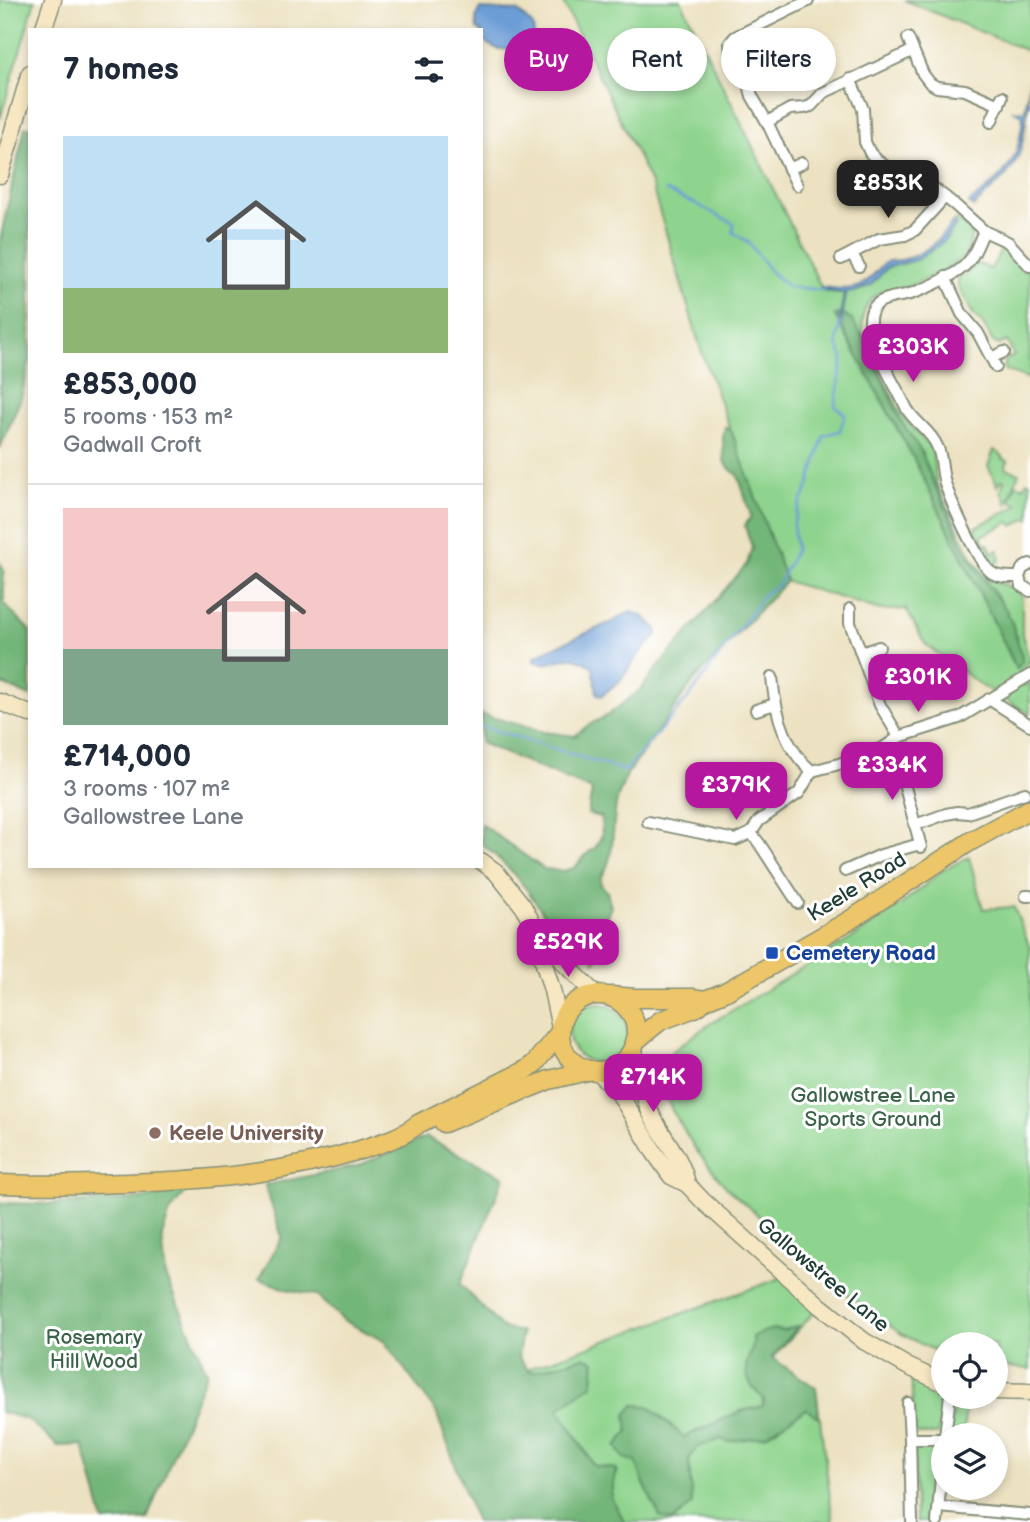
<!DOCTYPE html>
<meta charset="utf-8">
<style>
:root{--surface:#fff;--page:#f2f2f3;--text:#1f2937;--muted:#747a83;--line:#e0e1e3;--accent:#b5179e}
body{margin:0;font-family:"Balsamiq Sans",sans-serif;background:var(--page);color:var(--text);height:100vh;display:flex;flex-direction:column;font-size:26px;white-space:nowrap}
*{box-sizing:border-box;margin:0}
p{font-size:23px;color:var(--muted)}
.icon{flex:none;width:38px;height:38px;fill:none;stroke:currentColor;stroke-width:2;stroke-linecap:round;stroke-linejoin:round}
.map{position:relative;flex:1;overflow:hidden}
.details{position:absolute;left:28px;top:28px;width:455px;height:840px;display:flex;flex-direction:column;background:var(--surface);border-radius:0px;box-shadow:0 4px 10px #0003}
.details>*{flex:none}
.hud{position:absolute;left:504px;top:28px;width:420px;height:63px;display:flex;gap:14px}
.buttons{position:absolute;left:931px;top:1332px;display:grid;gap:14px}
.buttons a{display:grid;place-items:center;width:77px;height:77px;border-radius:50%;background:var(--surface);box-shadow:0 4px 10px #0003;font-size:35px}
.price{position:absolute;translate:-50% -60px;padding:0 16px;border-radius:14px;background:var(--accent);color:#fff;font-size:23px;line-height:46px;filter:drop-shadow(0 2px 4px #0008)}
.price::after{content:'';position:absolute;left:50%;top:42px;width:21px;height:16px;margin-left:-10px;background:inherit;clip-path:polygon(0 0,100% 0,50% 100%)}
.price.active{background:#222;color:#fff}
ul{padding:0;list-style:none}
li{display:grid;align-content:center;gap:14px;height:371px;padding:0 35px}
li+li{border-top:2px solid var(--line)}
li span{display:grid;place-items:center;height:217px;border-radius:0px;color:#555}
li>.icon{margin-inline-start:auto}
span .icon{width:126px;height:126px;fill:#fffc;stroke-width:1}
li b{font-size:30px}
h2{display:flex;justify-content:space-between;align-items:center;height:84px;padding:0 35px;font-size:30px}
.pill{padding:0 24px;border-radius:32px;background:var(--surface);box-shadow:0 4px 10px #0003;font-size:24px;line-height:63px}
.pill.active{background:var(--accent);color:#fff}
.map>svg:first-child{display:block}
.green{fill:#8fd48e;stroke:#578861;stroke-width:2;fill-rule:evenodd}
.forest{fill:#73b679;stroke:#497a56;stroke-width:2}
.water{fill:#6c9dd6;stroke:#466d85;stroke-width:2}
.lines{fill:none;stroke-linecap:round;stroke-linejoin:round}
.stream{stroke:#6c9dd6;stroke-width:2.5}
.street-casing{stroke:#868f7a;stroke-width:14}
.secondary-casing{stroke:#868f7a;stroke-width:19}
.primary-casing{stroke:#868f7a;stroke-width:21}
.street{stroke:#fff;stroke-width:10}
.secondary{stroke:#f7e8c3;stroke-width:16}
.primary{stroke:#ecc669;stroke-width:18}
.transit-dot{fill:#1a4fb4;stroke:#fff;stroke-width:2.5}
.education-dot{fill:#8d6e63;stroke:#fff;stroke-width:2.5}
.labels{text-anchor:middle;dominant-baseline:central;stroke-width:6;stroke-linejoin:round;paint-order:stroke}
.street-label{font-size:21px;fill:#1f3d34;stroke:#fff}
.transit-label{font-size:21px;font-weight:bold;fill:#164399;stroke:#fff;text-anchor:start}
.park-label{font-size:21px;fill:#3b634a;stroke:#fff}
.education-label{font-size:21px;font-weight:bold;fill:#785e54;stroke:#fff;text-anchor:start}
</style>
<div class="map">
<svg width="1030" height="1522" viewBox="0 0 1030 1522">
<rect width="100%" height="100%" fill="#fff"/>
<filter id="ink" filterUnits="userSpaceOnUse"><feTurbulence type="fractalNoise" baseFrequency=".0143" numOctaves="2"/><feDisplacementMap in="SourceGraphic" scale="14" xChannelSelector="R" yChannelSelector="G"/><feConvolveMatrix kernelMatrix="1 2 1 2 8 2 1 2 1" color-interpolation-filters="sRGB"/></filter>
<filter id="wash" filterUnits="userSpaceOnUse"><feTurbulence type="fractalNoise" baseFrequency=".00686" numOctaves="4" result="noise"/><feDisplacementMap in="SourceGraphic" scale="28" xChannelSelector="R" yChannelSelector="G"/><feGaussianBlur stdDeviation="1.57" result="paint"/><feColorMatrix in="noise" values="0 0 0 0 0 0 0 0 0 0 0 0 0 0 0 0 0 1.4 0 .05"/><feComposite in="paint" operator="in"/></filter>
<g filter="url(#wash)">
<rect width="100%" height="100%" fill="#ece1c0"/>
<g class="green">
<polygon points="0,0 35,0 0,119"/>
<path d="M562 0H681L823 291C839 293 858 295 871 284 877 279 881 272 887 268 893 264 902 265 908 262 929 255 944 243 956 225L954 223 958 219 972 233C971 241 967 252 962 258 958 264 917 283 909 286 902 288 894 287 887 290 865 296 859 317 864 338L903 417 929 446 933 454 937 485 972 557 989 580 1012 587 1022 597V635L1030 661 1018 675 1024 686 1030 683V714L982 686 925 644 906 609 880 610 786 581 702 353 651 183ZM835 316 871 352 901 421 927 465 932 479 964 548 984 579 1006 610 1012 623 1022 657V662L1016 668 913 457Z"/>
<polygon points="904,0 1030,0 1030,52"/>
<path d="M1002 248C1013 254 1019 266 1030 273V379L1005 370V361L1014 355 1007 341 999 345 993 342 983 324 973 314 958 286V279L968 273 976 263 991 269Z"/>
<polygon points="994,450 1003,456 1003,459 1008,461 1005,468 1019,473 1007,504 1001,491 1004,481 1001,480 998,486 988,466"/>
<polygon points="1027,481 1030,482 1030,519 1024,518 1023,521 1013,526 1010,522 981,536 985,544 988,544 992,553 998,550 1000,560 993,566 974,528 1017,506 1018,504 1010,501 1016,484 1024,487"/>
<polygon points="969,857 983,909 1014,907 1030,948 1030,1369 996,1366 996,1344 943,1344 943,1355 901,1334 848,1295 726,1187 696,1150 672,1110 666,1093 665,1068 670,1053 708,1025 854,937 902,904 943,870"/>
<circle cx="598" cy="1033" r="29"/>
<polygon points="786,1275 820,1306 772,1358 816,1388 833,1522 625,1522 611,1498 617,1469 595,1466 558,1408 593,1384 583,1357 532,1373 527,1369 778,1279"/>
<polygon points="911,1372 941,1387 943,1392 938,1434 914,1434"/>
<polygon points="959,1397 967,1397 963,1435 950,1435 954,1404"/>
<polygon points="914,1443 937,1443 930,1522 916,1522"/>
</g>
<g class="forest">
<polygon points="25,127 30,127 30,360 21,398 0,448 0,240"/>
<polygon points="844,314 851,319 862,336 901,421 921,451 932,479 964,548 984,579 1006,610 1012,623 1022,657 1022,662 1017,669 913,457 835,315"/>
<path d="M725 427 731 430 786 581 693 682 628 773C623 783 618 793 616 805 612 827 615 860 601 877V884L607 892 611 907 604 922 605 940C598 948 601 954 595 962L591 952 592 944 590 941 586 943 583 954 578 962C558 940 545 914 527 890 514 873 498 857 481 843V824L544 869 563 871 574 868 588 853 596 847 602 835 601 817 588 814 592 790 481 743V714L544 732 575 736 587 726 608 715 640 690 658 667 747 564 752 547 745 526 751 516 738 475 730 469 724 461 723 437Z"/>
<polygon points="0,563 4,570 4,604 30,631 30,696 0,683"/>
<polygon points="426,1137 504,1177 460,1284 502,1328 522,1332 518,1356 527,1369 532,1372 583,1357 595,1361 593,1384 558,1409 594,1466 616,1469 611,1498 625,1522 476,1522 436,1412 384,1341 343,1320 317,1295 289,1290 259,1279 282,1237 265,1185 357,1166"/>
<polygon points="187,1189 170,1212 162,1236 166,1276 207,1372 147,1519 104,1522 83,1445 58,1446 27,1419 0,1412 0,1203 48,1204 152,1198 162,1192"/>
<path d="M798 1326 772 1358 816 1388 819 1417 806 1409 765 1436 728 1442 721 1439 698 1447 689 1459 692 1504 673 1521 660 1517 644 1484 636 1462 624 1458 616 1446 628 1432 626 1415 634 1405 648 1406 684 1437 741 1411 763 1406 764 1399C752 1389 742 1375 748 1358 752 1348 754 1348 753 1336L772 1329 784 1331Z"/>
</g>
<g class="water">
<path d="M480 9 518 11 533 26 536 49C530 50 525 50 519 50 501 49 495 51 481 39V30H477L476 19Z"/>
<path d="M1030 77 1028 100 1030 104 1028 106C1025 124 1024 144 1016 161 1008 177 986 194 973 207L969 203C984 192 1004 176 1013 159 1019 146 1022 129 1023 115L1014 111 1025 110Z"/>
<path d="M953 222 956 225 944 241 925 255 916 260 888 267 871 285 854 292 846 293 841 326 839 323 844 293 823 291 821 287C846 289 858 294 876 272 880 268 883 263 889 261 894 260 900 261 905 259 925 254 942 238 953 222Z"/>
<path d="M632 612 644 617 657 629V635L638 655 621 680 601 696 597 694 593 667C562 645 558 671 534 661V657C558 645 582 635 607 624 616 621 623 614 632 612Z"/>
</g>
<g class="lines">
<g class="stream">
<polyline points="666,191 696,204 734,224 733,232 749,243 771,272 789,287 824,290"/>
<polyline points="481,726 625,771 689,697 765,593 778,585 796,549 793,525 800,504 808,488 824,435 840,431 845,414 835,406 843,358 837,343 840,322"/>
</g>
</g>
</g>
<g filter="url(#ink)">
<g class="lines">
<g class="street-casing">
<g id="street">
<polyline points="908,38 923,74 930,83 937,87 965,90 999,105"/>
<polyline points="850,79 863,109 865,142 870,153 878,161 888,168 926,182 955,205 984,231 1008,242 1030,266"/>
<polyline points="767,122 790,109 804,108 811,106 823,93 912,51"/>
<polyline points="991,122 1002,97"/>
<polyline points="789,169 802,163"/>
<polyline points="797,185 767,122 752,96 746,73 731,55 730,43 735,37 808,1"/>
<path d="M984 231C978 243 973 260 962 268 953 276 925 289 913 293 896 299 868 295 870 324 871 347 896 386 907 409 915 423 931 431 937 446 943 458 941 471 945 483 950 500 979 565 992 573 1000 578 1010 577 1019 577"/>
<polyline points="852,254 859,266"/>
<polyline points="841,259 879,239 905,235 915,230 945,197"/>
<polyline points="945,277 962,314 978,333 996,367"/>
<polyline points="991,358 1004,352"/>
<polyline points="1030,564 1022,569 1019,577 1021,585 1030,591"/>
<polyline points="850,609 850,623 880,705 899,737"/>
<polyline points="861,653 879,647"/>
<path d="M772 677C775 711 784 749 812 771"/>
<polyline points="989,699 1030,725"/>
<polyline points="756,710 775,704"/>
<polyline points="883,748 901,772 921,847"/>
<polyline points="812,771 839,764 883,748 899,737 959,718 1030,675"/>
<polyline points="648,822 735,840 751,833 759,821 799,793 812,771"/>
<polyline points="915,825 946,814 957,812 968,813 1025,793"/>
<polyline points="751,833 759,843 798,903"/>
<polyline points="845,871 881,855 920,844"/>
<polyline points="1026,896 1030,896"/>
<polyline points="908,1403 910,1439"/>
<polyline points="945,1435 950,1396"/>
<polyline points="939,1507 1030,1515"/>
<polyline points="912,1522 910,1439 943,1439"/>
<polyline points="937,1522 943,1456"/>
</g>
</g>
<g class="secondary-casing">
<g id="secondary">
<polyline points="43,30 53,0"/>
<polyline points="0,175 30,73"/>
<polyline points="0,702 30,714"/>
<polyline points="481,861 496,872 523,906 539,935 553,948 566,965 596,995"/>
<polyline points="539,935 541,954 552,990 560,1028"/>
<path d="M633 1047C639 1070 642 1094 652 1116 664 1139 682 1159 687 1184"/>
<polyline points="597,1071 619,1093 654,1152 671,1176 687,1184 703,1201 820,1306 864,1341 907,1366 943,1383"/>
<polyline points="996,1391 1030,1392"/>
</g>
</g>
<g class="primary-casing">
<g id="primary">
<circle cx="598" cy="1033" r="38"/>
<polyline points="611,996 635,998 692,998 705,1000"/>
<polyline points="634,1042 660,1021 697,1007 705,1000 725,992 850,920 971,841 1030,809"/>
<polyline points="444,1123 549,1080 591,1070"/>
<path d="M0 1184C43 1186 85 1184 128 1183 209 1180 282 1174 360 1150 381 1143 401 1138 418 1124L526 1070 535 1063 560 1032"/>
</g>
</g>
<use href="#street" class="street"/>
<use href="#secondary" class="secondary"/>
<use href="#primary" class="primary"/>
</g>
</g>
<rect class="transit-dot" x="765" y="946" width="14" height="14" rx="3.5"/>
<circle class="education-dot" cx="155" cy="1133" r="7"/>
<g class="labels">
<g class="street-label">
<text transform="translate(857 887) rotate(-32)">Keele Road</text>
<text transform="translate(823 1275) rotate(40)">Gallowstree Lane</text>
</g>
<g class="transit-label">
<text x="786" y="953">Cemetery Road</text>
</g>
<g class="park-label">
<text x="873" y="1095">Gallowstree Lane<tspan x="873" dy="24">Sports Ground</tspan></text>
<text x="94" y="1337">Rosemary<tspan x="94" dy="24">Hill Wood</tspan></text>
</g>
<g class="education-label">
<text x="169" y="1133">Keele University</text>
</g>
</g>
</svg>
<div class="buttons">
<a><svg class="icon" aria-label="locate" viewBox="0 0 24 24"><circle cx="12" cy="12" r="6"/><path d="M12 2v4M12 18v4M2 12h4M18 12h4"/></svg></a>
<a><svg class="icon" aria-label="layers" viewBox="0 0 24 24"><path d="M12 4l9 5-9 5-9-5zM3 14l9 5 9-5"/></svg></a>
</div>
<b class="price active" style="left:888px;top:220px">£853K</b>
<b class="price" style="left:913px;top:384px">£303K</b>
<b class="price" style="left:918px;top:714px">£301K</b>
<b class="price" style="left:892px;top:802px">£334K</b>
<b class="price" style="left:736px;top:822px">£379K</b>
<b class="price" style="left:568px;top:979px">£529K</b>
<b class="price" style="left:653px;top:1114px">£714K</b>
<div class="hud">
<a class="pill active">Buy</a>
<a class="pill">Rent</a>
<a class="pill">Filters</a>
</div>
<section class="details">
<h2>7 homes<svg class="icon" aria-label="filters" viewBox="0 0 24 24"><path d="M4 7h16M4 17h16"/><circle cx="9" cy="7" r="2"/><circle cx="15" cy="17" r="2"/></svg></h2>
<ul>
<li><span style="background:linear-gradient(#bfe0f5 70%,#8fb573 0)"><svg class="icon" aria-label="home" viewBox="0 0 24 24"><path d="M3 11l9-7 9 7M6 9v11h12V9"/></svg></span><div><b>£853,000</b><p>5 rooms · 153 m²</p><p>Gadwall Croft</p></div></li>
<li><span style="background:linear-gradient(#f6c9c9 65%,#7fa58c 0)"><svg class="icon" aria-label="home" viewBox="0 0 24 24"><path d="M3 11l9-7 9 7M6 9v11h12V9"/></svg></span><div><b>£714,000</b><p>3 rooms · 107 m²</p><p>Gallowstree Lane</p></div></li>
</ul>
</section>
</div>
